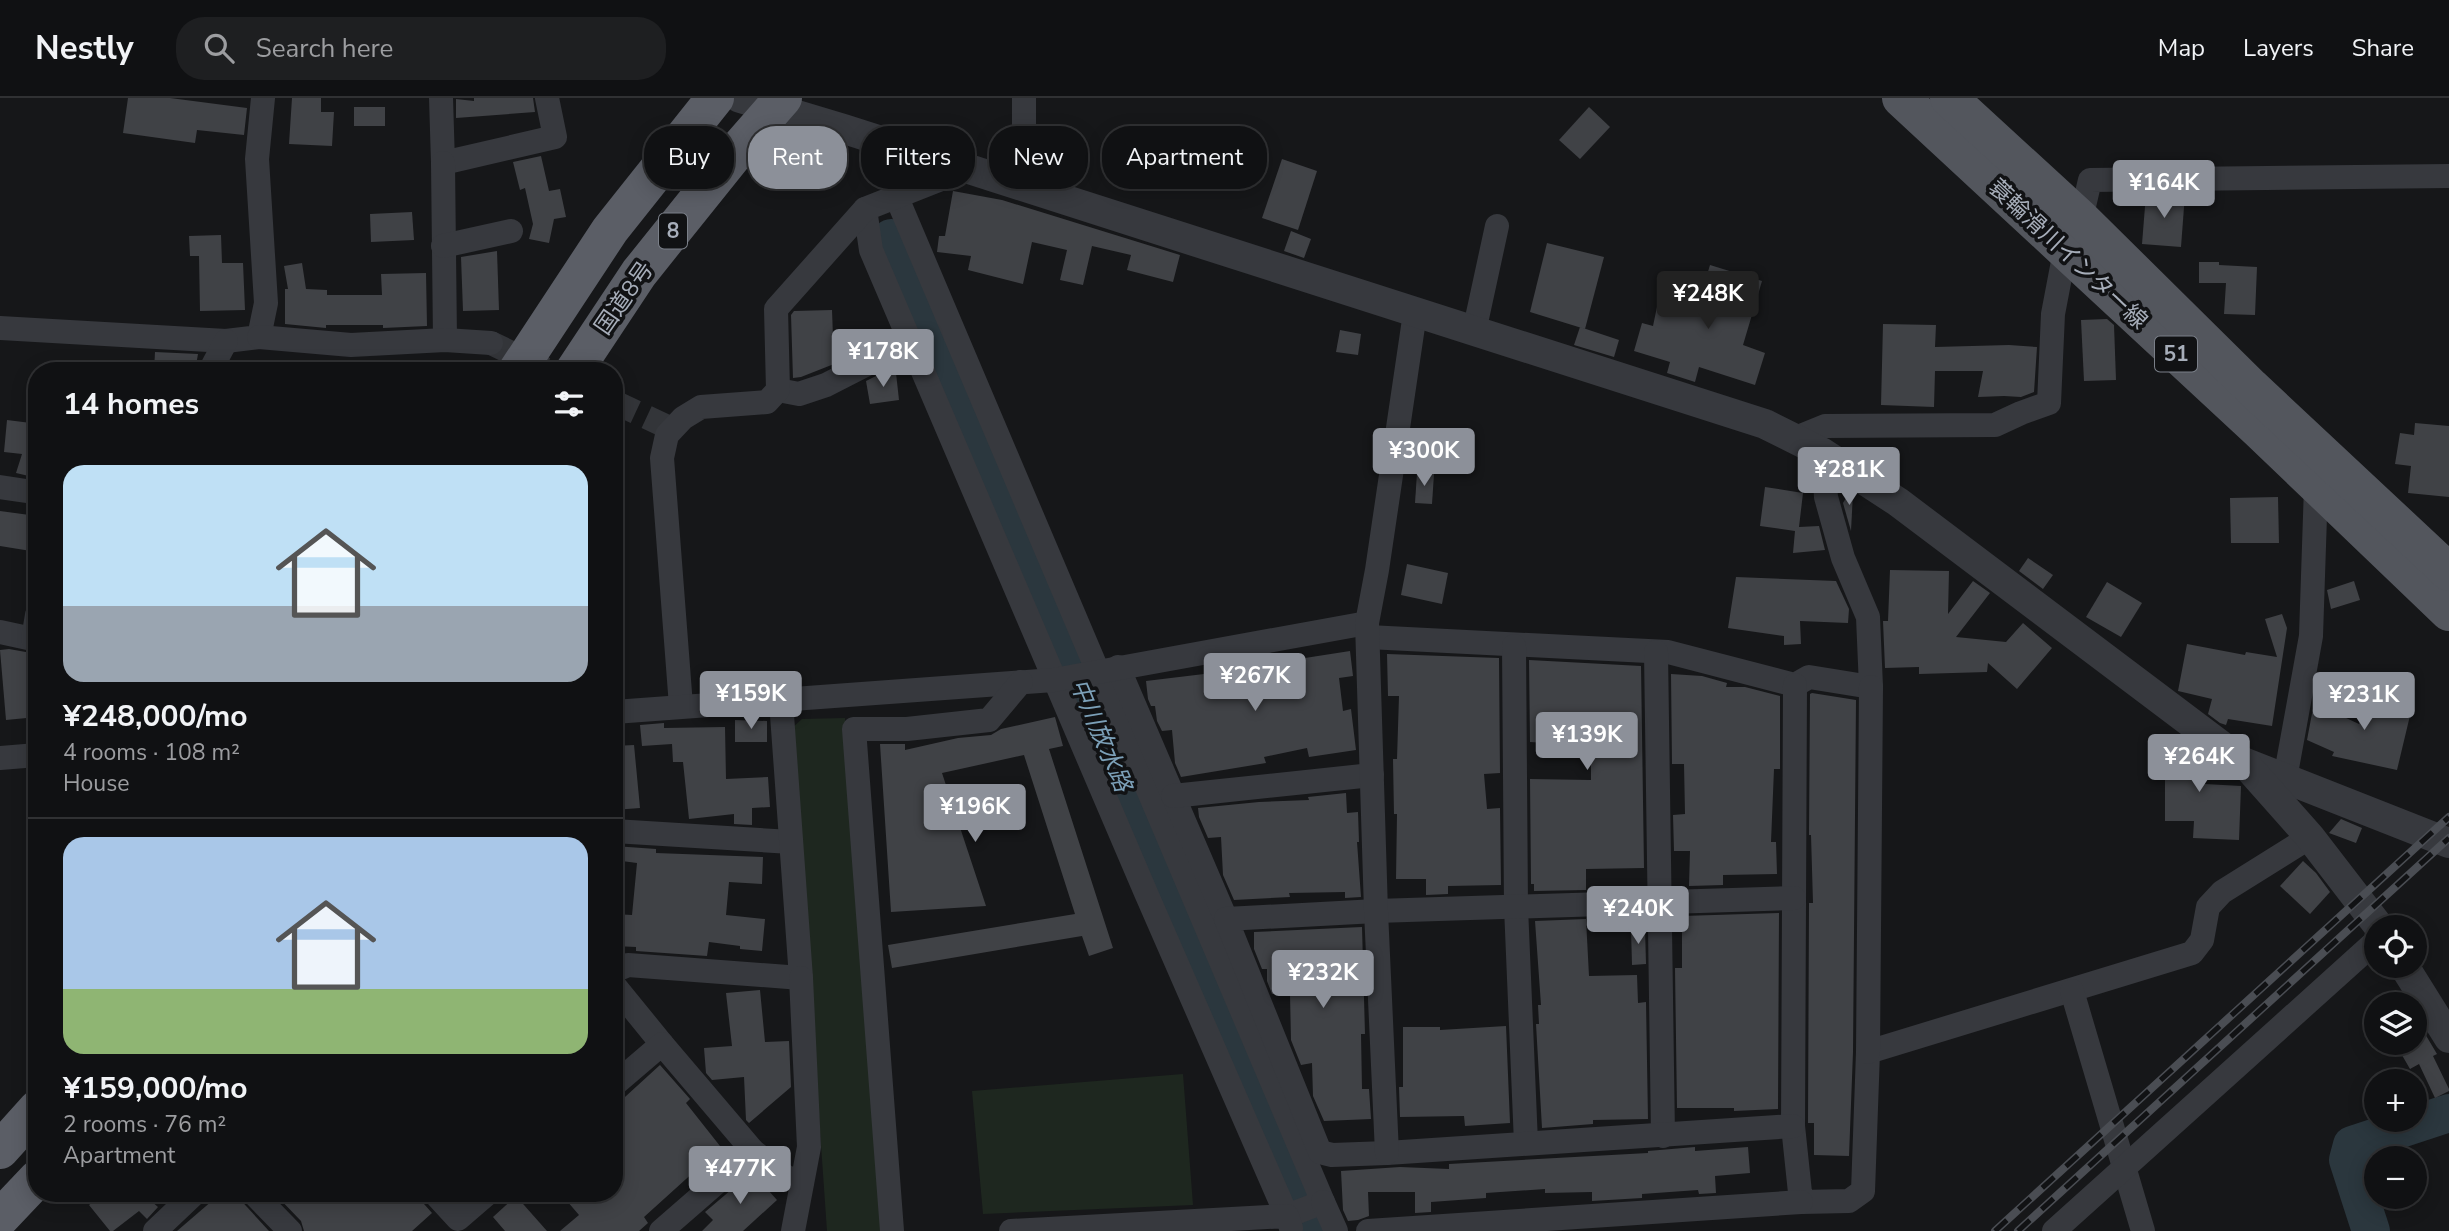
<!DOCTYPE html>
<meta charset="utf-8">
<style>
:root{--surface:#101113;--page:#1e1f21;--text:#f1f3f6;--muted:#9c9da0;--line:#303133;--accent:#8c9099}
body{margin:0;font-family:"Nunito Sans","Noto Sans JP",sans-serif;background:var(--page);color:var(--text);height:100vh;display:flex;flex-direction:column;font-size:26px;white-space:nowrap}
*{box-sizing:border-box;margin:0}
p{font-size:23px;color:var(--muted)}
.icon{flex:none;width:38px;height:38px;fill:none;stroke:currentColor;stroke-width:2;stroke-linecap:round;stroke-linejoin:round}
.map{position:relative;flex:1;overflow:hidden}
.drawer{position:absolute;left:28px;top:264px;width:595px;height:840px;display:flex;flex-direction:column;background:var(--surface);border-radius:28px;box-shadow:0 4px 18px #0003,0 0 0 2px var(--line)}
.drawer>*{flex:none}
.hud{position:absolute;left:644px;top:28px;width:665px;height:63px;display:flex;gap:14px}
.controls{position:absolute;left:2364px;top:817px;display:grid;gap:14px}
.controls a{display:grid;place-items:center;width:63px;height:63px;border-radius:50%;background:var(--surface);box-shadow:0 4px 18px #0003,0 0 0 2px var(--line);font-size:35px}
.price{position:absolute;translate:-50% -60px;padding:0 16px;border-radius:7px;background:var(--accent);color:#fff;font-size:23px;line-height:46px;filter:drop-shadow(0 2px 4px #0008)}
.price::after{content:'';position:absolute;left:50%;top:42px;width:21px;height:16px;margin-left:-10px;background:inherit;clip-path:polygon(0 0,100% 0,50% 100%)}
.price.on{background:#222;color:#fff}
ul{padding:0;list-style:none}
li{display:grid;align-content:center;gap:14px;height:371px;padding:0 35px}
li+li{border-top:2px solid var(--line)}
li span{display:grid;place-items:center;height:217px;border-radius:21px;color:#555}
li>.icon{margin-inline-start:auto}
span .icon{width:126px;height:126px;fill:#fffc;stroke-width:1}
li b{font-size:30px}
h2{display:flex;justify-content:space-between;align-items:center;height:84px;padding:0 35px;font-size:30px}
.tag{padding:0 24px;border-radius:28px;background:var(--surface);box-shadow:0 4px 18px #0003,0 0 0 2px var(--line);font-size:24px;line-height:63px}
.tag.on{background:var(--accent);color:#fff}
header{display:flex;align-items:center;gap:42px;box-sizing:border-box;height:98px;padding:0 35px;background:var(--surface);border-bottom:2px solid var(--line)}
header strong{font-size:33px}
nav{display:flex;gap:38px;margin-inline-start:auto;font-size:24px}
.search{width:490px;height:63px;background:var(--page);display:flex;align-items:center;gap:18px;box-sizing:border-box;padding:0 24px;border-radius:28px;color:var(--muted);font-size:26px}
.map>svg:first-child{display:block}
.green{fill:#1e271f}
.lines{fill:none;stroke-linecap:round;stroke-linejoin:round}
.river{stroke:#2b373e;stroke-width:38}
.building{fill:#404246}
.minor-tunnel{stroke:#333539;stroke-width:24;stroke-dasharray:24 12;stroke-linecap:butt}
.minor{stroke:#37393e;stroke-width:24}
.tertiary{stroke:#37393e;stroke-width:30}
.primary{stroke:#53565d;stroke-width:38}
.trunk{stroke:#5b5e66;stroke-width:38}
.rail-casing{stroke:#4a4d53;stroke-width:8}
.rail{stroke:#111214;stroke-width:5;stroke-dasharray:16;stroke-linecap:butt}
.labels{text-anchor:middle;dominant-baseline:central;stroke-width:7;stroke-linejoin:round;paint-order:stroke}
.shield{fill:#111214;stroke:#7a7f88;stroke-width:2}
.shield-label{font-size:21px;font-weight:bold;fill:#a7aeba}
.street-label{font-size:23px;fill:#a7aeba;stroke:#111214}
.water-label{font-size:24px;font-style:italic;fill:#7ca0b8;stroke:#111214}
</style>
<header>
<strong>Nestly</strong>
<div class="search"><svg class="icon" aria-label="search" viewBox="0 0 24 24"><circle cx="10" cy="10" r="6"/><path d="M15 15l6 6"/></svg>Search here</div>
<nav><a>Map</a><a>Layers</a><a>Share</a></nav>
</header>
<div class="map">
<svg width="2449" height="1133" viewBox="0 0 2449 1133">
<rect width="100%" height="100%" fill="#161719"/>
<g class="green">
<polygon points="845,620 882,1133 827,1133 792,630 802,621"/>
<polygon points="1183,976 1193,1107 983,1116 972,993"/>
</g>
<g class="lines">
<g class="river">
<polyline points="891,140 1311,1133"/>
<polyline points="2371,1133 2348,1062 2352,1047 2449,1015"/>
</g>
</g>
<g class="building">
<polygon points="128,0 170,0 247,10 244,37 197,32 195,45 123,35"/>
<polygon points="292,0 321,0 321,14 334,14 332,48 289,46"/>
<polygon points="474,0 533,0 535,14 456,20 456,1 474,3"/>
<rect x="354" y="9" width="31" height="19"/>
<polygon points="1589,9 1610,29 1580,61 1559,42"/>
<polygon points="541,58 549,93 560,91 566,119 554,121 549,145 529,141 533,126 525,90 520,92 513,64"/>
<polygon points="1282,61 1317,73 1298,132 1262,120"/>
<polygon points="953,93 1002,102 1180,157 1173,184 1127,172 1131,157 1092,148 1083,187 1060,182 1067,152 1032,144 1023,186 968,172 971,158 937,154 939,138 945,138"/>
<polygon points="2146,96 2185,96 2181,149 2142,146"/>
<polygon points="412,114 414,142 371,144 370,116"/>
<polygon points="1291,133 1311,141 1304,160 1284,153"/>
<polygon points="221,137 222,165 243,165 245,212 200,213 199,158 190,158 189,138"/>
<polygon points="1547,145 1604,159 1585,231 1530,214"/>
<polygon points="497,153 499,212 463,213 461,159"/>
<polygon points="2199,164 2219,164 2219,167 2257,169 2255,217 2224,216 2226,185 2199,185"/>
<polygon points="302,165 306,191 327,192 327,197 382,197 381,176 426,175 427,228 383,230 383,227 326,227 326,230 285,226 285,191 288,191 284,168"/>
<polygon points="1710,167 1762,183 1743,247 1765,255 1755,287 1699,269 1695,284 1667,275 1670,264 1634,253 1642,225 1653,228 1658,204 1696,213"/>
<polygon points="832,212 834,266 801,279 793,280 791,217 794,213"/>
<polygon points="2107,221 2114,227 2116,282 2084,283 2081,222"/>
<polygon points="1883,226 1936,227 1935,249 2009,247 2037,249 2034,294 2021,299 2004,298 1978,299 1983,273 1935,273 1934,309 1881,307"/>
<polygon points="1580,229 1619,242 1614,259 1574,247"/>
<polygon points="1340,232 1361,236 1358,257 1336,254"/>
<polygon points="155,254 198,256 195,273 154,273"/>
<polygon points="896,275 899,302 870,306 866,283 878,277"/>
<polygon points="33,320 37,320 37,367 33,379 16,375 22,356 4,354 7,322 31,325"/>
<polygon points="2415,325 2449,328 2449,399 2408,395 2411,368 2395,366 2400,335 2414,337"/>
<polygon points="1417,375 1434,376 1432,406 1415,405"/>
<polygon points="1765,389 1803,395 1799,429 1819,428 1825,452 1793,455 1795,433 1760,428"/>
<polygon points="1850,393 1853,395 1851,433 1843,405"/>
<polygon points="2278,399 2279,445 2231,445 2230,400"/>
<polygon points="0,413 37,418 37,454 0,448"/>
<polygon points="2028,460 2053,477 2043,491 2019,473"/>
<polygon points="1407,466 1448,475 1442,506 1401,497"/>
<polygon points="1890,472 1949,473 1948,516 1973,483 1990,495 1956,539 2006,544 2023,525 2052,550 2017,591 1988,565 1987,574 1919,576 1919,569 1885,570 1883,523 1888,523"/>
<polygon points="1736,479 1836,483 1849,511 1848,525 1800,523 1801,546 1784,547 1784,538 1728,530"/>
<polygon points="2354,483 2360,502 2331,511 2327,492"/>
<polygon points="2107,484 2142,505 2121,539 2086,519"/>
<polygon points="2282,516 2287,530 2272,628 2228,621 2226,627 2220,625 2208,616 2212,601 2178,593 2187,546 2245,557 2246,554 2277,559 2265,521"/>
<polygon points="9,551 37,556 37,619 6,622 0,552"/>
<polygon points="1350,553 1353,578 1339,580 1343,613 1351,611 1356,652 1309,659 1307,650 1264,659 1266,665 1181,679 1175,665 1172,632 1162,633 1157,623 1155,608 1151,608 1148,601 1146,583 1204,576 1241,568 1242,571 1305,563 1305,560"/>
<polygon points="1387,556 1499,560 1500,675 1484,676 1487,711 1500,710 1501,787 1448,788 1448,796 1426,797 1426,781 1396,781 1397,716 1394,716 1393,661 1397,661 1399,598 1388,598"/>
<polygon points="1529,562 1641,568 1644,770 1586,771 1586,792 1534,793 1534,786 1531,786 1530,681 1591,682 1591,650 1545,649 1546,645 1530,644"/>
<polygon points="1671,576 1702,578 1727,585 1726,589 1745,589 1780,598 1780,671 1774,671 1771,744 1776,744 1777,776 1723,777 1723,787 1689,788 1690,753 1674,753 1673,717 1685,716 1684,666 1672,666"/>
<polygon points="1812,595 1856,602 1853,954 1849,1058 1814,1057 1814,1025 1808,1025 1809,805 1813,805 1811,737 1809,737 1810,596"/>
<polygon points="2366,595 2413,605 2397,672 2332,658 2334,654 2307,642 2314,605 2359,626"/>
<polygon points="1055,619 1063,648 1049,651 1113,850 1089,858 1082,838 892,870 888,847 1075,816 1024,657 942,675 986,808 891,814 880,646 905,646 905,652 958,640 991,637 1001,631"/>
<polygon points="735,622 767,623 767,644 735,644"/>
<polygon points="664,625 664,630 725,629 726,681 768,679 770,709 752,710 752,727 734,726 734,716 689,721 683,664 673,664 672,646 642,648 640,627"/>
<polygon points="2165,641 2184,641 2208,660 2205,686 2241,688 2239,742 2193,740 2194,723 2165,723"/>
<polygon points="634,647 640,710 614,712 614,648"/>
<polygon points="1346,695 1347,715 1358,714 1359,744 1357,744 1361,799 1345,800 1345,794 1289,795 1290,799 1234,802 1223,777 1221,739 1208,740 1199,719 1198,710 1259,704 1309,702 1308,699"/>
<polygon points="2341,721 2362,730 2356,745 2329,735"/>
<polygon points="614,748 656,751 656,755 763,759 762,786 729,784 726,817 765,821 762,853 740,851 740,848 709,844 707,858 636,853 636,849 614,848 614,816 632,817 637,765 614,762"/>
<polygon points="2303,763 2316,775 2330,794 2310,816 2280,788"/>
<polygon points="1779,815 1778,1011 1734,1013 1734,1010 1677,1010 1675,870 1682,870 1682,818"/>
<polygon points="1586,821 1589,878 1637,877 1638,905 1646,904 1648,1021 1593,1022 1593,1026 1542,1030 1536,926 1539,926 1538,907 1541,907 1535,823"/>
<polygon points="1362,829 1365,936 1361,936 1362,991 1369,991 1371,1021 1324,1023 1313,998 1312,965 1301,967 1291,942 1290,896 1272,896 1267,883 1267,871 1262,871 1254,851 1254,834"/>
<polygon points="1631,830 1645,830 1646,866 1632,867"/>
<polygon points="760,892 765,944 789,943 791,989 749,1025 746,1022 744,979 712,982 706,975 704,950 732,948 726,895"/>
<polygon points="2415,919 2437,956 2433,958 2449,991 2449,993 2435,1000 2419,966 2410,971 2395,945 2415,945"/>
<polygon points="1506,928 1510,1025 1465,1028 1464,1018 1400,1019 1399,989 1403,989 1403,929 1440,929 1440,932"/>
<polygon points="660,967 690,1001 686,1005 720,1048 693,1069 696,1072 644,1119 648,1125 639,1133 560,1133 579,1117 561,1096 614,1096 614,1009"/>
<polygon points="1695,1049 1695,1053 1748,1049 1750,1075 1715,1078 1716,1095 1699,1096 1698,1092 1642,1096 1642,1100 1592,1103 1592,1094 1545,1095 1545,1091 1486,1095 1486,1100 1431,1104 1431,1114 1415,1115 1415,1094 1368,1094 1369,1118 1358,1122 1348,1123 1343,1112 1341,1073 1400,1069 1449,1071 1449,1066 1648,1055 1648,1053"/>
<polygon points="752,1074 777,1102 743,1133 702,1133 713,1122 705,1114 745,1080 750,1086 749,1076"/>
<polygon points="103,1096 160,1096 151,1103 158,1109 147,1121 139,1113 113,1133 110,1133 89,1107"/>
<polygon points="220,1096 235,1096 269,1133 177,1133"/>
<polygon points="275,1096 421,1096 424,1106 432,1115 412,1133 304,1133 301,1123"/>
<polygon points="516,1098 547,1133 505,1133 493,1119"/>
</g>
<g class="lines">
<g class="minor-tunnel">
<polyline points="491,245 549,273"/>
<polyline points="614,304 672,331"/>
</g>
<g class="minor">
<polyline points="441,0 443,65 555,39 547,0"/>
<polyline points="443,65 445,242"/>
<polyline points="1024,89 1024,0"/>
<polyline points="865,111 871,152 1146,795 1287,1118 1323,1104 897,100"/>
<polyline points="2081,121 2090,82 2449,78"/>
<polyline points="443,148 511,133"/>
<polyline points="0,230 226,243 259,239 266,205 257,61 263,0"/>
<polyline points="1474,234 1497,128"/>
<polyline points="259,239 351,247 445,242 491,245"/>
<polyline points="210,273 226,243"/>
<polyline points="778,292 799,296 826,287 910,244"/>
<polyline points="1793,341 1825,328 1995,327 2021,315 2049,305 2053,216 2065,153"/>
<polyline points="0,389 33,394"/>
<polyline points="0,534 37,542"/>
<polyline points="1368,539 1668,554 1795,587 1809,579 1871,589 1868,519 1843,460 1826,399 1823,355"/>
<polyline points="33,541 37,517"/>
<polyline points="1514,548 1516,809 1526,1045"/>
<polyline points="1656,554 1663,1038"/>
<polyline points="1118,569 1226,821"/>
<polyline points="1795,587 1793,1028 1801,1104 1849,1103 1863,1093 1868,954 2192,855 2202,842 2208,809 2222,794 2310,739"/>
<polyline points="681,608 662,360 667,337 683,320 701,309 767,304 778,292 776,211 865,111 941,81 954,67"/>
<polyline points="614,614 1054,582 1367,525"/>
<polyline points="0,660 37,657"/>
<polyline points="2285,681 2311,538 2316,388"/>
<polyline points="1173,698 1372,677"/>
<polyline points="614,733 791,744"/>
<polyline points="614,873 628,867 801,880 781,603"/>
<polyline points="614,887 662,946"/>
<polyline points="2072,893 2143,1133"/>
<polyline points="1868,954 1871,589"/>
<polyline points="614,987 662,946 753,1053 786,1079 802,1084"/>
<polyline points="1793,1028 1387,1055 1332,1057 1320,1054 1226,821 1376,813 1794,800"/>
<polyline points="1387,1055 1376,813 1367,525 1377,472 1415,215"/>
<polyline points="254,1096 290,1133"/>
<polyline points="435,1096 458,1121 487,1096"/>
<polyline points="1323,1104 1336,1133"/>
<polyline points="155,1133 194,1096"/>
<polyline points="661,1133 753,1053"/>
<polyline points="793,1133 809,1049 801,880"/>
<polyline points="892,1133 854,631 907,631 989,622 1021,584"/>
<polyline points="1011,1133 1287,1118 1291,1130"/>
<polyline points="1368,1133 1801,1104"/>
<polyline points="2054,1133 2376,843"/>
</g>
<g class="tertiary">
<polyline points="740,0 844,31 1765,326 1823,355 1898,404 2243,664 2449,745"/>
<polyline points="2248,669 2310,739 2380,830"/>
<polyline points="2404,868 2449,940"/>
</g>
<g class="primary">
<polyline points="1901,0 2258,331 2449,514"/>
<polyline points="1949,0 2081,121 2251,289 2449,474"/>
</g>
<g class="trunk">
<polyline points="517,273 610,132 715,0"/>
<polyline points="574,273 639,175 740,49 783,0"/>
<polyline points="0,1052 37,1011"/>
<polyline points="0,1120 37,1081"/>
</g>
<g class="rail-casing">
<g id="rail">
<polyline points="1995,1133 2449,719"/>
<polyline points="2018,1133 2449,740"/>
</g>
</g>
<use href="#rail" class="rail"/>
</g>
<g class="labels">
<g class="shield">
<rect x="659" y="115.5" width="28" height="35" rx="5"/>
<rect x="2155" y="238.5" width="42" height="35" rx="5"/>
</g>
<g class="shield-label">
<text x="673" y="133">8</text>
<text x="2176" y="256">51</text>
</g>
<g class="street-label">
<text transform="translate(2068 156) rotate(43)">蓑輪滑川インター線</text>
<text transform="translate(624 200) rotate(-55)">国道8号</text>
</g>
<g class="water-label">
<text transform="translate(1101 637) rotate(67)">中川放水路</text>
</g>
</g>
</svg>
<div class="controls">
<a><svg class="icon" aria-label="locate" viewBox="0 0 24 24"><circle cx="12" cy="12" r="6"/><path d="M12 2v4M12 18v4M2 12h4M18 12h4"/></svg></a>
<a><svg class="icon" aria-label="layers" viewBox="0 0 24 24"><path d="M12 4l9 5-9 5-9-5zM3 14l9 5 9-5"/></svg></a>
<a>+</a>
<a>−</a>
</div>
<b class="price" style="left:2164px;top:122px">¥164K</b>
<b class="price on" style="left:1708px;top:233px">¥248K</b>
<b class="price" style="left:883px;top:291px">¥178K</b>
<b class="price" style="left:1424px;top:390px">¥300K</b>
<b class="price" style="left:1849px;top:409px">¥281K</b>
<b class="price" style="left:1255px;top:615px">¥267K</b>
<b class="price" style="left:751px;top:633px">¥159K</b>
<b class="price" style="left:2364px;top:634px">¥231K</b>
<b class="price" style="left:1587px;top:674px">¥139K</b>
<b class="price" style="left:2199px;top:696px">¥264K</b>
<b class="price" style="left:975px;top:746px">¥196K</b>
<b class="price" style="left:1638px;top:848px">¥240K</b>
<b class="price" style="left:1323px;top:912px">¥232K</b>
<b class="price" style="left:740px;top:1108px">¥477K</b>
<div class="hud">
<a class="tag">Buy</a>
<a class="tag on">Rent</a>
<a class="tag">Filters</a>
<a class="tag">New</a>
<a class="tag">Apartment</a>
</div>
<section class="drawer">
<h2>14 homes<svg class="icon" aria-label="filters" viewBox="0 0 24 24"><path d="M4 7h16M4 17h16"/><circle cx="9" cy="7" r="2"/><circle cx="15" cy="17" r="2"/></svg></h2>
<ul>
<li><span style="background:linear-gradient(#bfe0f5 65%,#9aa5b1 0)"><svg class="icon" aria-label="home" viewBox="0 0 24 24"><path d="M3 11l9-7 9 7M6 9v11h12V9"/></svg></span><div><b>¥248,000/mo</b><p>4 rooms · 108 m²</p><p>House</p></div></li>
<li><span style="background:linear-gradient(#a9c7e8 70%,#8fb573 0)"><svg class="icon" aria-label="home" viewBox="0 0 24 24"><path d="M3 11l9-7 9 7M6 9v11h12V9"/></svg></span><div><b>¥159,000/mo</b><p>2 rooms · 76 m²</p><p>Apartment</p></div></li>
</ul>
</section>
</div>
